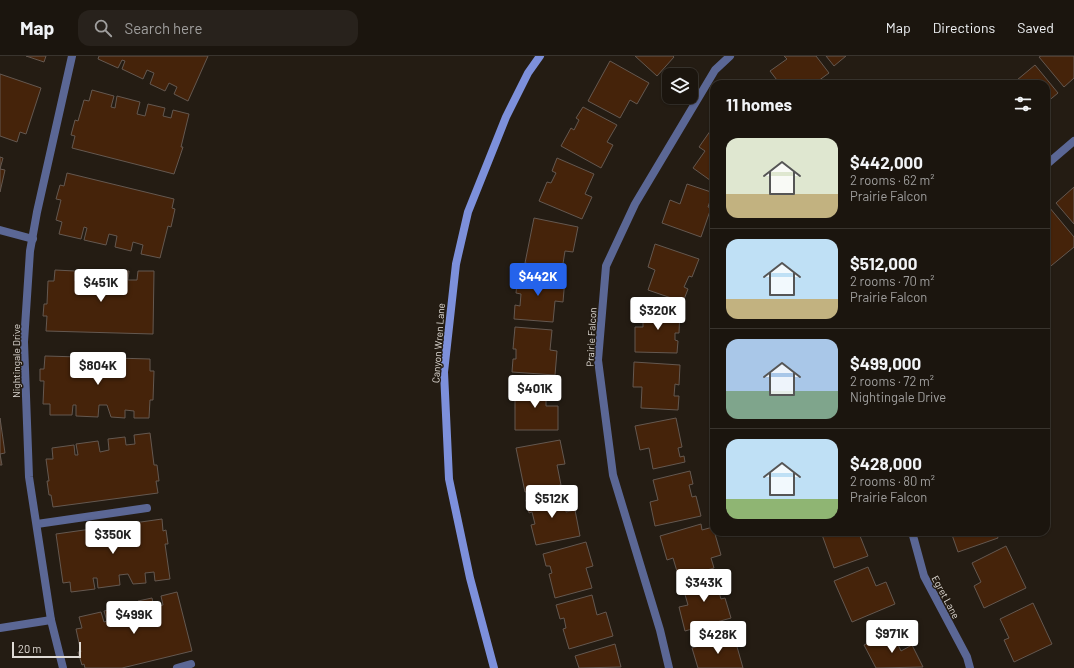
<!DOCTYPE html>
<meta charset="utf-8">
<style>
:root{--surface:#1b150e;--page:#28221c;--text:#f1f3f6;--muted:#a09f9e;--line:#39342e;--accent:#2563eb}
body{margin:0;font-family:Barlow,sans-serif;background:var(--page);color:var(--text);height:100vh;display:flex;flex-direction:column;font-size:15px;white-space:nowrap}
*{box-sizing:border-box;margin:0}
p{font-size:13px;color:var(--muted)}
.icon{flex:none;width:22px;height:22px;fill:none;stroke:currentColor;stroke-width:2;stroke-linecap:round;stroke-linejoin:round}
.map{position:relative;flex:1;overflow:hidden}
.sheet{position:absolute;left:710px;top:24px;width:340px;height:456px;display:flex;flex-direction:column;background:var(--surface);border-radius:12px;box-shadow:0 1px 3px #0004,0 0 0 1px var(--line)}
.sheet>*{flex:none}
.fabs{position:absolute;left:662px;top:12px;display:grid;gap:8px}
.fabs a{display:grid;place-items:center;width:36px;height:36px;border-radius:8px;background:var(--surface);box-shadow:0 1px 3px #0004,0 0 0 1px var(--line);font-size:20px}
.scale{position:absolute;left:12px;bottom:10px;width:69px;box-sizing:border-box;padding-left:4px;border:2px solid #dfdad4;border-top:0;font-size:11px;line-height:14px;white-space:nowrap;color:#dfdad4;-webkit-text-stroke:3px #241c13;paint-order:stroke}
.price{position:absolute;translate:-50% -34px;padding:0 9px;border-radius:4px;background:#fff;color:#222;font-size:13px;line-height:26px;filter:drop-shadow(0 1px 2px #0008)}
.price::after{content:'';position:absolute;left:50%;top:24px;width:12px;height:9px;margin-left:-6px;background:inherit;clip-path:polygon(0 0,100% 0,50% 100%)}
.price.on{background:var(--accent);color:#fff}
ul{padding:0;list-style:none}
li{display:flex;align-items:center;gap:12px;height:100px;padding:0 16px}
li+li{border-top:1px solid var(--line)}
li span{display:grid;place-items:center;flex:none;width:112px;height:80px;border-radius:12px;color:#555}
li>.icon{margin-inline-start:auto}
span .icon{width:48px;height:48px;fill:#fffc;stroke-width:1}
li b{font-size:17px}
h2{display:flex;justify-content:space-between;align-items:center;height:48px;padding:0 16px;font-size:17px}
header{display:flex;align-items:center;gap:24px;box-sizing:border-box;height:56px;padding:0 20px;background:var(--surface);border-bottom:1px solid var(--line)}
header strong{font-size:19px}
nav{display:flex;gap:22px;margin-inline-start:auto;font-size:14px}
.search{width:280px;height:36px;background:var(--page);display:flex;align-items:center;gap:10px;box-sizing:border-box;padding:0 14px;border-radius:12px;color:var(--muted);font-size:15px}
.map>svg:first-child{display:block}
.building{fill:#45230a;stroke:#645850}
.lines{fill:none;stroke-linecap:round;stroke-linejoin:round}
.lane{stroke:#5b6795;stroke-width:8}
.street{stroke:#5b6795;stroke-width:8}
.secondary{stroke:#7d90db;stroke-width:8}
.labels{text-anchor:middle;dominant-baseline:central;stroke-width:3;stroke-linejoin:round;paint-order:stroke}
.street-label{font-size:10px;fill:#dfdad4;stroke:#241c13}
</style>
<header>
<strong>Map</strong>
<div class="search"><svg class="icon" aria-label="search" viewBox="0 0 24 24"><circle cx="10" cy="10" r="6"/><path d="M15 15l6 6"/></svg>Search here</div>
<nav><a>Map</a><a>Directions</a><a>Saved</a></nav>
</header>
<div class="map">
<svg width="1074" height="612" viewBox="0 0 1074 612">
<rect width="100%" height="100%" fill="#241c13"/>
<g class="building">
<polygon points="26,0 46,0 44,6"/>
<polygon points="99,0 208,0 188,45 174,38 177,31 169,27 165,35 150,28 154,17 147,14 143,23 122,13 125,5 122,4 118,12 98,3"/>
<polygon points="635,0 673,0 674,1 657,20"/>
<polygon points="784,0 816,0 829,17 814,28 811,25 807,28 780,28 770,15 787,3"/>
<polygon points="826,0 846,0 834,10"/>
<polygon points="1041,0 1074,0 1074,22 1064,31 1039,1"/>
<polygon points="610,5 649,27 637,48 630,44 620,62 588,45"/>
<polygon points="1035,9 1058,37 1046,47 1046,28 1017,28 1019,27 1017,24"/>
<polygon points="0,18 41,32 26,78 20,76 17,86 0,80"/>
<polygon points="92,34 114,40 111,51 115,52 117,40 140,46 137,58 145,60 148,48 165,52 163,60 171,62 173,54 189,58 181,91 183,91 174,118 72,92 75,80 71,79 75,64 78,65 84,44 89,45"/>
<polygon points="583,51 617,69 607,86 613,89 601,112 561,90 571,72 574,74 579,64 576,62"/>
<polygon points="713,71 714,72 714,127 693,112 705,95 699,91"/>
<polygon points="0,101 3,102 0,113 5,114 0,136"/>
<polygon points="557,102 594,118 585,138 592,141 582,163 539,145 547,126 551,127 556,117 552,115"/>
<polygon points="67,117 174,143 172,152 175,153 171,171 168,170 160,202 141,198 143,189 133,186 131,195 115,191 117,180 109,178 106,189 84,184 87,172 84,171 81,183 59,178 62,166 56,164 61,144 56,143 60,129 64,130"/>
<polygon points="687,128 714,137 714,143 711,142 708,151 711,152 701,181 662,167 670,144 680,148"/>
<polygon points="1074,131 1074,168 1056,147"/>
<polygon points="1049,151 1074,181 1074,191 1046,214 1046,153"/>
<polygon points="534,162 578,171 573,196 565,195 562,214 525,207"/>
<polygon points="655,188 699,203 692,221 689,220 684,231 688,233 683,246 648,234 655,214 648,211"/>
<polygon points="55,214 75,215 75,225 80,226 80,215 102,215 102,226 111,226 111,214 129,215 128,224 137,224 138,215 154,215 153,278 46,275 47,260 43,260 44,248 47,248 48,225 54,225"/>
<polygon points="518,218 565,222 563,246 555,245 553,266 514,263 515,249 520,250 521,238 516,237"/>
<polygon points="643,251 680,253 679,277 675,277 675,284 678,285 677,297 635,296 635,271 643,271"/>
<polygon points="515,271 552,274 550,294 557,295 555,319 512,316 513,303 516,303 516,293 513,293"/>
<polygon points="45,300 150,303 150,315 154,315 153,344 150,344 149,362 134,362 134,355 125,354 125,362 111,361 107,349 99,349 98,361 76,360 76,349 73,349 72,359 50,359 50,348 43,348 44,325 40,325 40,313 44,313"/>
<polygon points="634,306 680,309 679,329 675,328 674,340 679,340 678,354 641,352 642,331 633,331"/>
<polygon points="515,329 550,329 549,340 546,340 546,350 558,350 558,374 515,374 515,344 518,344 518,334 515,334"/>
<polygon points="0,362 5,397 0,398 2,409 0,409"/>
<polygon points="676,362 682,391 678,392 680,401 684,400 685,406 653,413 649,392 640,394 635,370"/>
<polygon points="150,377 154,409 157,409 159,425 156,425 158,437 53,451 51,439 49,439 47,425 49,425 46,403 53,403 52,392 74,389 75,399 78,399 76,388 98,385 100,396 109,394 108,383 125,381 126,389 135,388 134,379"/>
<polygon points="560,384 565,408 557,409 561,429 525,436 516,392"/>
<polygon points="690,415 693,428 689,429 692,441 696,440 701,460 655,470 650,446 658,444 653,424"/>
<polygon points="562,436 566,456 575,454 580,480 536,489 531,469 535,468 532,456 529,457 526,444"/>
<polygon points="162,463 163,475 166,474 168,488 165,488 170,523 155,525 154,516 145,517 146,527 133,528 128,518 119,519 120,529 98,532 97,522 93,522 95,533 71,536 70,526 63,527 56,478"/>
<polygon points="701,468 702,474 713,471 721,499 711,502 714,512 679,522 673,502 667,504 660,480"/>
<polygon points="821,476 866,476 867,478 860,480 868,500 834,512"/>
<polygon points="951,476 996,476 998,482 958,496"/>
<polygon points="586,486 593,510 586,512 592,532 555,542 549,518 552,517 550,510 546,510 543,498"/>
<polygon points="1006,490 1026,532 984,552 974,530 981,526 972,507"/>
<polygon points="868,511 876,530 886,526 895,548 852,566 834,525"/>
<polygon points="718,518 722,532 718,533 721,543 725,542 731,562 685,575 679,551 688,549 682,528"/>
<polygon points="177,536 192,595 122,612 85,612 84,608 82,609 78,596 81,596 76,573 82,572 79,561 101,556 104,566 107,565 104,555 127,550 129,560 138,558 138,545 152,542 154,551 163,549 161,540"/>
<polygon points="592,539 597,559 606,556 613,580 569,593 563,573 566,572 564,562 560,563 556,549"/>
<polygon points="1033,547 1052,588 1014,606 1004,584 1009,582 1000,563"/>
<polygon points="892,576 901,595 912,589 923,611 876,612 864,589"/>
<polygon points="734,580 743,612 698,612 692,592"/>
<polygon points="615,588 621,611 579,612 575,600"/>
</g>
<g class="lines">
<g class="lane">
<polyline points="0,174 33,183"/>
<polyline points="37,468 147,452"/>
<polyline points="177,612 191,608"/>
</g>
<g class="street">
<polyline points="1046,109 1074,85"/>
<polyline points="912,476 924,520 967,601 970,612"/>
<polyline points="0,572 51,564"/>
<polyline points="63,612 51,564 29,421 24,286 30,195 37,156 72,0"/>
<polyline points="669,612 660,574 613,419 598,304 606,210 635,148 715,14 730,0"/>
</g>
<polyline class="secondary" points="494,612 470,522 449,423 444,316 456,208 468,156 506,61 528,17 540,0"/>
</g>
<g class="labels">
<g class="street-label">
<text transform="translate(591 281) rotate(-87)">Prairie Falcon</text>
<text transform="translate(438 287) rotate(-86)">Canyon Wren Lane</text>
<text transform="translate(16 305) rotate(-90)">Nightingale Drive</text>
<text transform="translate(946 541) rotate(62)">Egret Lane</text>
</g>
</g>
</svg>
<div class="fabs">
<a><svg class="icon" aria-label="layers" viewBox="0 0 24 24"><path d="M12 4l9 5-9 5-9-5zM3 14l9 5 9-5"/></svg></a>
</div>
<div class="scale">20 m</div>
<b class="price on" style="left:538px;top:241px">$442K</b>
<b class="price" style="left:101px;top:247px">$451K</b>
<b class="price" style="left:658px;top:275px">$320K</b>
<b class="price" style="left:98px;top:330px">$804K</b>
<b class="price" style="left:535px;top:353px">$401K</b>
<b class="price" style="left:552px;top:463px">$512K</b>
<b class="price" style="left:113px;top:499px">$350K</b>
<b class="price" style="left:704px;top:547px">$343K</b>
<b class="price" style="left:134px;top:579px">$499K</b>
<b class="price" style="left:892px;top:598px">$971K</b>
<b class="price" style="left:718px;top:599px">$428K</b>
<section class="sheet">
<h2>11 homes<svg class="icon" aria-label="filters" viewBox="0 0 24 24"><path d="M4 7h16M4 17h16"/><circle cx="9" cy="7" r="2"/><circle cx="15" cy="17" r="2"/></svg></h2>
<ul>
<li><span style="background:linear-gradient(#dfe7d0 70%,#c2b280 0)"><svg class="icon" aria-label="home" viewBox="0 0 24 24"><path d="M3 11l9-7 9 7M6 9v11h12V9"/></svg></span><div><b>$442,000</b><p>2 rooms · 62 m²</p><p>Prairie Falcon</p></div></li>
<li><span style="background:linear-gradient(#bfe0f5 75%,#c2b280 0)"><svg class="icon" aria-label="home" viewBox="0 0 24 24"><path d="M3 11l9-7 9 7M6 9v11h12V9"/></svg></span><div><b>$512,000</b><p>2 rooms · 70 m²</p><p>Prairie Falcon</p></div></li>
<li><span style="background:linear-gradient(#a9c7e8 65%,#7fa58c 0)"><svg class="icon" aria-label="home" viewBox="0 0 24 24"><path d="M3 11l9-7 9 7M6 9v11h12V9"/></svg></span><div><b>$499,000</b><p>2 rooms · 72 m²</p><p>Nightingale Drive</p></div></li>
<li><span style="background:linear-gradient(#bfe0f5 75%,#8fb573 0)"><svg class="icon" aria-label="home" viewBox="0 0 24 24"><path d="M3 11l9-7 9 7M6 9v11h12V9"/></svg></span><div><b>$428,000</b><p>2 rooms · 80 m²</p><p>Prairie Falcon</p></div></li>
</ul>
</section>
</div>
